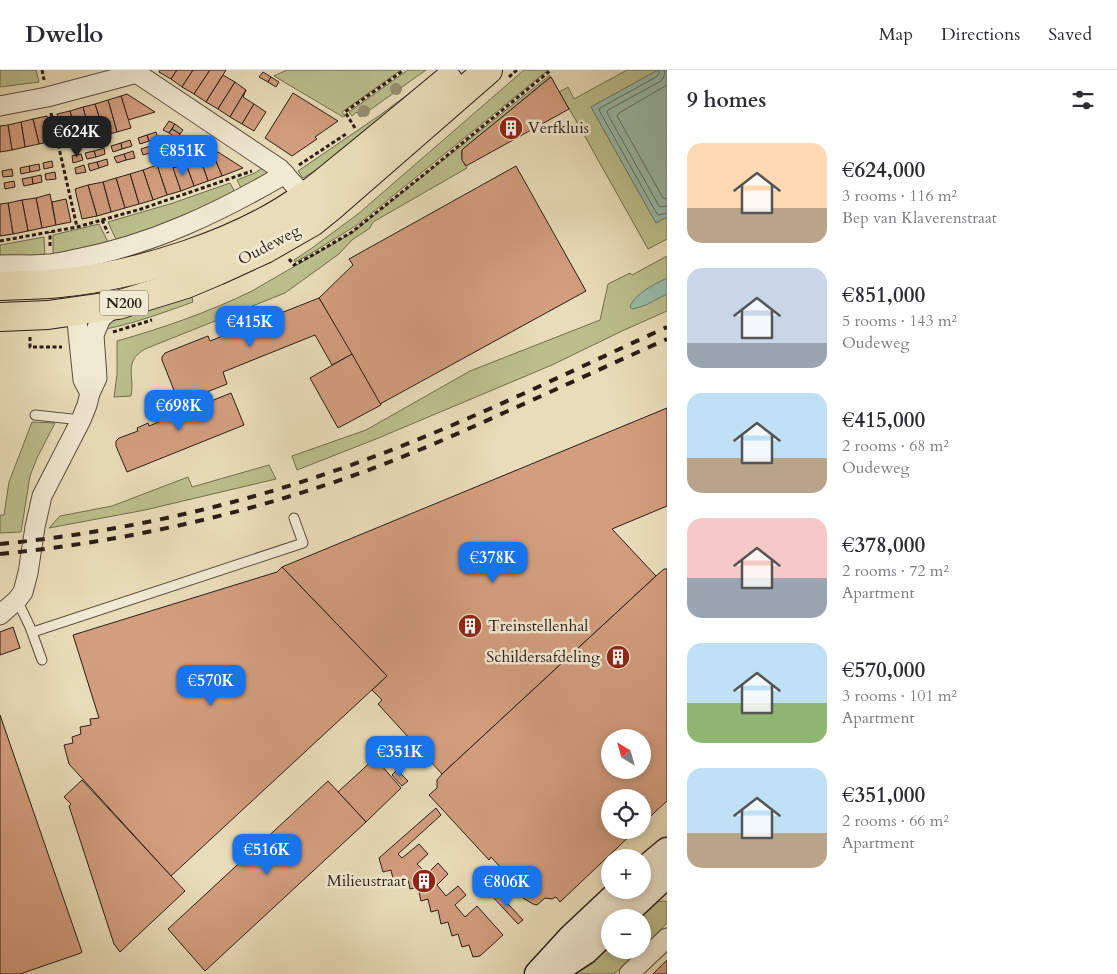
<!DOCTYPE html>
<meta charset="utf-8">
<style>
:root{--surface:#fff;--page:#f2f2f3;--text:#2b2b33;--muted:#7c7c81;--line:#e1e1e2;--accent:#1a73e8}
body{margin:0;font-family:Cardo,serif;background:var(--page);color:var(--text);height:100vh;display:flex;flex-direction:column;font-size:19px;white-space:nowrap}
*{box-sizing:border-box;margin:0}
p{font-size:16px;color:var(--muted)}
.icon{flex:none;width:28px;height:28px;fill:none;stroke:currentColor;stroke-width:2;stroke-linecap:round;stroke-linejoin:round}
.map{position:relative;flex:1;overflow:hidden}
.side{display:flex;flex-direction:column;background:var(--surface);width:450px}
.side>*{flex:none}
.needle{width:32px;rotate:323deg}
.controls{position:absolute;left:601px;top:659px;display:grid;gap:10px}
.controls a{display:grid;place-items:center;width:50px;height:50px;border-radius:50%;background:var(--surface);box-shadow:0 2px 8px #0003;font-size:25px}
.price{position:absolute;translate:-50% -42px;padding:0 11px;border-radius:10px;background:var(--accent);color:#fff;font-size:16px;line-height:32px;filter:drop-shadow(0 1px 2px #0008)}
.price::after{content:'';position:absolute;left:50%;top:30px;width:15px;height:11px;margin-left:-8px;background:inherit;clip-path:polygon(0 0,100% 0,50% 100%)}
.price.active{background:#222;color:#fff}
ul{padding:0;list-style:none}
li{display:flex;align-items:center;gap:15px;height:125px;padding:0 20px}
li span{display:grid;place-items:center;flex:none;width:140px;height:100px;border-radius:15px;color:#555}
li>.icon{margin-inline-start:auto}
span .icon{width:60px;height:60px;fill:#fffc;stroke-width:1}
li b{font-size:21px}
h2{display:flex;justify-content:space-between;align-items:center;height:60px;padding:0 20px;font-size:21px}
header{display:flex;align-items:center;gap:30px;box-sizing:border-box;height:70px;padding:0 25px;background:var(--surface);border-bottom:1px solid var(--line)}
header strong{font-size:24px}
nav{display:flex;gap:28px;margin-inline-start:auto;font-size:18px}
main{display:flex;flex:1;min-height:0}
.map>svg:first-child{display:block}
.green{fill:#bbbf8c;stroke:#726e51}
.water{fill:#98bcab;stroke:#6c7c6f}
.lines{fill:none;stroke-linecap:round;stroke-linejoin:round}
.shore{stroke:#616c60;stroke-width:1}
.building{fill:#d39e7f;stroke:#2a1d16;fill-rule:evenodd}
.service-casing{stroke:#5a4d3f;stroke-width:11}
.minor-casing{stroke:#5a4d3f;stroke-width:21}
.secondary-casing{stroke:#2a1d16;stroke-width:29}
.primary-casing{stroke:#2a1d16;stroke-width:30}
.path{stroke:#2a1d16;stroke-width:3;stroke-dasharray:4 2.5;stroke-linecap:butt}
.service{stroke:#f1e9d2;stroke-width:9}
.minor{stroke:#f1e9d2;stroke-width:19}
.secondary{stroke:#f1e9d2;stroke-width:26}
.primary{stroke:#e9ddb9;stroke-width:28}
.rail{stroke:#2a1d16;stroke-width:4;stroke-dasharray:9 9;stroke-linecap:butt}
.tree{fill:#988e73}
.labels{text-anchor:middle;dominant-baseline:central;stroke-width:5;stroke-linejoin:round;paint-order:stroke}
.shield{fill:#f1e9d2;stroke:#665a4e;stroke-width:1}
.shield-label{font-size:15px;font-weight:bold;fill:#2a1d16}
.poi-label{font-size:16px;fill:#2a1d16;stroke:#f1e9d2;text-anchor:start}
.street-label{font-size:16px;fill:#2a1d16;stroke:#f1e9d2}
</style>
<header>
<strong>Dwello</strong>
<nav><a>Map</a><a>Directions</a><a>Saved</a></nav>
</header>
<main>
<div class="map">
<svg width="667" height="904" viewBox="0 0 667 904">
<rect width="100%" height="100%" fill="#e9ddb9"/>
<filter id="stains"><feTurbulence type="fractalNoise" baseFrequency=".004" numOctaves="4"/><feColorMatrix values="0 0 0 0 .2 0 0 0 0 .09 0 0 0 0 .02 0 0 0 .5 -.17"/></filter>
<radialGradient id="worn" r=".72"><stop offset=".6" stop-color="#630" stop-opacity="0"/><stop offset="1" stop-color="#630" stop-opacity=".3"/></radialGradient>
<g class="green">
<polygon points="0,0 36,0 39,12 0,17"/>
<polygon points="287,0 401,0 342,42 345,46 343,47 274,6"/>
<polygon points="408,0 426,0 360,47 357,42 352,46 349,42"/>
<polygon points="441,0 332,90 303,108 298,101 380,45"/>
<polygon points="524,0 548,0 357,155 310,184 295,192 294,190 312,178 358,144"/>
<polygon points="627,0 658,0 591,37 656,153 667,147 667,169 648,179 574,47 559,22 568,17 574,29"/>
<path d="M550 5V7L462 80C460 88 463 92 467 98L373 152 370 158 352 170 339 184 285 223 145 279C123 292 135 305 131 326L114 327 117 305V271C163 258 209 242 252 221L352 163Z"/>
<polygon points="265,96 271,103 243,122 237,110 255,103"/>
<polygon points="230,113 237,126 118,174 108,152 173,133"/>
<polygon points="99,154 110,176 53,186 53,165"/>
<polygon points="44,167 45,188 0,189 0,175"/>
<polygon points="667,186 667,241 622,261 552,295 376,369 297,400 292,386 366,360 470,301 600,250 608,214 630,203 632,205"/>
<path d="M192 227 193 232C165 242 136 253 106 259L105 258 111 250 131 239Z"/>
<polygon points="32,352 55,353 37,388 30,406 21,462 0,463 0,445 4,445 9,412"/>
<polygon points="269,395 276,409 145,440 49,458 60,446 112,436 188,407 192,417"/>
<polygon points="664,831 667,832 667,853 643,877 642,848 637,848 655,832"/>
<polygon points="610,873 610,880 639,880 614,904 569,904"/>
</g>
<g class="water">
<polygon points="658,0 667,0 667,147 656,153 591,37"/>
<path d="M667 208V224L646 235 633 239 630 237C634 224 655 214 667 208Z"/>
</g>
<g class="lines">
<g class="shore">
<polyline points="659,0 659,4 656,7 600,38 599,40 657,144 659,145 667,143"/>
<polyline points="665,0 664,6 661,11 608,40 607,43 659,136 661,137 667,136"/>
<polyline points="667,15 619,43 617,46 663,128 667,129"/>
</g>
</g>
<g class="building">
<polygon points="160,0 177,0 171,9 159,2"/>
<polygon points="177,0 193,0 182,17 171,9"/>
<polygon points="193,0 210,0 194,24 182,17"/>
<polygon points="210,0 226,0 206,32 194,24"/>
<polygon points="263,2 271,7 268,12 259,7"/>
<polygon points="223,5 235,12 218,39 206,32"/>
<polygon points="271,7 279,12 276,17 268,12"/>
<polygon points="551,7 569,39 466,96 462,90 462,80 464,78"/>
<polygon points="235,12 246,20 230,47 218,39"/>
<polygon points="246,20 243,27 254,34 242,54 230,47"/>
<polygon points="293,23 338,51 315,67 317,69 292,86 265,68"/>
<polygon points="127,24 155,42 128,50 121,26"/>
<polygon points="121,26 131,58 117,62 108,30"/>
<polygon points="108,30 117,62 105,65 95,34"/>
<polygon points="95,34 105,66 91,69 83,37"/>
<polygon points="254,34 266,42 254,61 242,54"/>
<polygon points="83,37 91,69 78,73 70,41"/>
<polygon points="70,41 76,65 63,69 57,44"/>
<polygon points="47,46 52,71 39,74 33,49"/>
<polygon points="33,49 39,74 25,77 21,52"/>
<polygon points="169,51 175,54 169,63 163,60"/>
<polygon points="21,52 25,77 12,80 8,55"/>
<polygon points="175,54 183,60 180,64 172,59"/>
<polygon points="8,55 12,80 0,82 0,56"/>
<polygon points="172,59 180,64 178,69 169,63"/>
<polygon points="156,62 158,68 149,71 147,65"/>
<polygon points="147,65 149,71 140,74 138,68"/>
<polygon points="130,70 132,76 122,79 121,73"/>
<polygon points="121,73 122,79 113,82 111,76"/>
<polygon points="160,73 162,79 153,82 150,76"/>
<polygon points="150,76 153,82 143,85 141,79"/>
<polygon points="104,78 105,84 96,87 94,81"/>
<polygon points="94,81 96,87 87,89 85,83"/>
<polygon points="133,81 135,88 126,90 124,84"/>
<polygon points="218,82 243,98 222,106 213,84"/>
<polygon points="81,84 83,90 73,93 72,86"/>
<polygon points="124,84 126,90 117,93 114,87"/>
<polygon points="213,84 222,106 208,111 200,88"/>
<polygon points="200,88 208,111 194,116 186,94"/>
<polygon points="107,89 108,95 99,98 97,92"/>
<polygon points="52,91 53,97 44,99 43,93"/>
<polygon points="171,91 181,121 167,125 157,95"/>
<polygon points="97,92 99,98 90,101 88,94"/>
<polygon points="39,94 40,100 30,102 29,96"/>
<polygon points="186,94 194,116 181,121 173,98"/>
<polygon points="84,95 86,102 76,104 75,98"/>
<polygon points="157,95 167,125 153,130 143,100"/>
<polygon points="29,96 30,102 21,104 20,98"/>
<polygon points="516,96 586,221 380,334 319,228 353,195 349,189"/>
<polygon points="12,99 13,106 3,107 2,101"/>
<polygon points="143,100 153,130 139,134 130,104"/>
<polygon points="55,102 56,109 46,110 45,104"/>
<polygon points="130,104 139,134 125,138 116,108"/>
<polygon points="41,105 42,112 33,114 32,107"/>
<polygon points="32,107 33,114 24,116 22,109"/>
<polygon points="116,108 125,138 111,142 103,112"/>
<polygon points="14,111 15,117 5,119 4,113"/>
<polygon points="103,112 111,142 97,146 88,115"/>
<polygon points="88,115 97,146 82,149 75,119"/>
<polygon points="50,124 56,155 42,158 36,128"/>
<polygon points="36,128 42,158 28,161 22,130"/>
<polygon points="66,129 71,152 56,155 52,132"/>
<polygon points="22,130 28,161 13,164 8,133"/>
<polygon points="8,133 13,164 0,166 0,134"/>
<polygon points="319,228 352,284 332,295 315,265 223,302 227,314 179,333 162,290 162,287 165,283 208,266 210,271"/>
<polygon points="352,284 381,335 338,358 310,308"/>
<polygon points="231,323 244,355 127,402 116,376 116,371 119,368 138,361 137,358 148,353 149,356"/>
<polygon points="667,338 667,436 612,459 656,506 442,704 378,634 382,630 372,620 387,606 282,497"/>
<polygon points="282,497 387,606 171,806 69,694 64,675 73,673 72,667 81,664 80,657 91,655 90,649 99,648 73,565 277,502"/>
<path d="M664 499H667V731L642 754V728H610V760H636L560 832 556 827 552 829 545 828 537 835 533 834 523 828 517 822 512 810 491 787 489 790 429 725 437 718V710L442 704 656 506ZM610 668H642V700H610Z"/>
<polygon points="13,557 20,578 0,585 0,562"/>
<polygon points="0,645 82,882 81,883 20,904 0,904"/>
<polygon points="375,688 401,718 366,752 338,722"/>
<polygon points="397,700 408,711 402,716 392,705"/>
<polygon points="82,710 185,821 120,882 114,874 69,736 71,734 64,727"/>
<polygon points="328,711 366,752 205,901 168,859"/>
<polygon points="436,738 441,745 398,784 402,788 419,774 428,784 417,794 427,804 438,793 448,804 437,815 446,826 458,816 466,825 455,835 465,847 477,836 503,865 480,886 473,887 469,875 462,877 458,864 452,866 448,852 441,854 438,840 431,842 428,829 421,831 418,817 410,819 408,810 394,813 391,800 383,802 379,788"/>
<polygon points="496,821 523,850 518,854 491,825"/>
<polygon points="667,890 667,904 653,904"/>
</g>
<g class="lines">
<g class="service-casing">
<g id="service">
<polyline points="35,345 81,350"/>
<polyline points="17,530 30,557 42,590"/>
<polyline points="33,562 303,473 294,448"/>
</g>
</g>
<g class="minor-casing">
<g id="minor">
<polyline points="132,0 280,99 305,127 315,132"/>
<polyline points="0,36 47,27 137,3"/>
<path d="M0 195C16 194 34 196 50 194 59 193 68 191 76 189 151 175 220 142 285 104"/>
<polyline points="76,242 83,310 90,323"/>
<polyline points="0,545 17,530 23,522 28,503 35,457 42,426 81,350 87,335 90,323 97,308 94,265 101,248 117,235"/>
<polyline points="629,904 667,868"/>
</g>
</g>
<g class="secondary-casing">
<g id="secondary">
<polyline points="642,802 667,781"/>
<polyline points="620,848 667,804"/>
<polyline points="556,900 585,881 610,857"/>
<polyline points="538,904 571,868 622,820"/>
</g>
</g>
<g class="primary-casing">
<g id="primary">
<path d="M0 216C20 215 40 215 60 213 139 205 239 174 304 127 316 119 328 109 340 99 376 70 412 40 448 10"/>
<polyline points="0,247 48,245 118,235 186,214 217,201 265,179 312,152 333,135 488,0"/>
</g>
</g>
<g class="path">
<polyline points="42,0 44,10"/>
<polyline points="509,7 517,0"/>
<polyline points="51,43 77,157"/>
<polyline points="355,58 345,42 404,0"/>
<polyline points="299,95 346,64"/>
<polyline points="102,150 108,163"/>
<polyline points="0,171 77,157 141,139 252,101"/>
<polyline points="50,176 50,162"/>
<polyline points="289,189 294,195 311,186 352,162 427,102 551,0"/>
<polyline points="113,262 152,250"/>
<polyline points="30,267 30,277 62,277"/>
</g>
<use href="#service" class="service"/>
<use href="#minor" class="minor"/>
<use href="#secondary" class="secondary"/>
<use href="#primary" class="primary"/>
<g class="rail">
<path d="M0 474C113 463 224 439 331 402 446 363 556 308 667 257"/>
<path d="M0 484C121 472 238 446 352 406 402 388 451 367 499 345 555 320 611 294 667 269"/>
</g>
</g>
<g class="tree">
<circle cx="396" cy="19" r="6"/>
<circle cx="364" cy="41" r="6"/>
</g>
<defs>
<g id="building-disc" transform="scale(1.25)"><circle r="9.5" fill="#8f2418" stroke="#f1e9d2"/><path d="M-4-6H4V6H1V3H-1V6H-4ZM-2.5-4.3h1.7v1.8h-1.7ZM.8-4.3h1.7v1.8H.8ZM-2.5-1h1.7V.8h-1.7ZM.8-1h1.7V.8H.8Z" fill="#fff"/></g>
</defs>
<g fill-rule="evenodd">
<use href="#building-disc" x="511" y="58"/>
<use href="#building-disc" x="470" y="556"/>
<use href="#building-disc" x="618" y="587"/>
<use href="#building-disc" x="424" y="811"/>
</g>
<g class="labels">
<rect class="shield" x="100" y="220.5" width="48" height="25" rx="4"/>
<g class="shield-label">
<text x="124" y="233">N200</text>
</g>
<g class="poi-label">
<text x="528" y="58">Verfkluis</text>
<text x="488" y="556">Treinstellenhal</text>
<text x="600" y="587" text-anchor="end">Schildersafdeling</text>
<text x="406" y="811" text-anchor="end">Milieustraat</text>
</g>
<g class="street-label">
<text transform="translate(269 175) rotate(-28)">Oudeweg</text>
</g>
</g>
<rect width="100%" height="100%" filter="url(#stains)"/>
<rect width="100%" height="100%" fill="url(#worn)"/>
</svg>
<div class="controls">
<a><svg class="needle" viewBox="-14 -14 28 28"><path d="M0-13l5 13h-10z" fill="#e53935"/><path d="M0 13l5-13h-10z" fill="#7c7c81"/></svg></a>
<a><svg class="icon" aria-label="locate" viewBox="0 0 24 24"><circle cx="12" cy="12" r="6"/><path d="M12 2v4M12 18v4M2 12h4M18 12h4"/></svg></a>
<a>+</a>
<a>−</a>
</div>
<b class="price active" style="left:77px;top:88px">€624K</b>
<b class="price" style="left:183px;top:107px">€851K</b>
<b class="price" style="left:250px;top:278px">€415K</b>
<b class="price" style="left:179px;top:362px">€698K</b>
<b class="price" style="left:493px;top:514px">€378K</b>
<b class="price" style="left:211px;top:637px">€570K</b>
<b class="price" style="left:400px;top:708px">€351K</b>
<b class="price" style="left:267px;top:806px">€516K</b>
<b class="price" style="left:507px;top:838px">€806K</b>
</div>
<section class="side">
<h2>9 homes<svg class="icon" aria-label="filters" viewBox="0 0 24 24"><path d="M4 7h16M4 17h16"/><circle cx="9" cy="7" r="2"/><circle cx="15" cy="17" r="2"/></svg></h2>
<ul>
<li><span style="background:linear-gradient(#ffd9b3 65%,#b9a48a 0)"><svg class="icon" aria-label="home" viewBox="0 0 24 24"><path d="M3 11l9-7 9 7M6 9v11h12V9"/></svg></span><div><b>€624,000</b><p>3 rooms · 116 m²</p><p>Bep van Klaverenstraat</p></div></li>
<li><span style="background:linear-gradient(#c9d6e8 75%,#9aa5b1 0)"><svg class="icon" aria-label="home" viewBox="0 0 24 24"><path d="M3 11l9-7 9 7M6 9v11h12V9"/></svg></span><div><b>€851,000</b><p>5 rooms · 143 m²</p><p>Oudeweg</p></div></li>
<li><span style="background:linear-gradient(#bfe0f5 65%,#b9a48a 0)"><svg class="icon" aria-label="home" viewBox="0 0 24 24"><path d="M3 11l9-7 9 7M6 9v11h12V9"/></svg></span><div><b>€415,000</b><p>2 rooms · 68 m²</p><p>Oudeweg</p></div></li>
<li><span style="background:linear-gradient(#f6c9c9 60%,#9aa5b1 0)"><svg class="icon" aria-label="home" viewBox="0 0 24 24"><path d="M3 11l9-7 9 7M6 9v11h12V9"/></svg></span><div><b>€378,000</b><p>2 rooms · 72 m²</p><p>Apartment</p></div></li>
<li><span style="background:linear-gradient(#bfe0f5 60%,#8fb573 0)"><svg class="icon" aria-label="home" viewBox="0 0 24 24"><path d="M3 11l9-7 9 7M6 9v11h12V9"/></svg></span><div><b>€570,000</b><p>3 rooms · 101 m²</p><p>Apartment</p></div></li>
<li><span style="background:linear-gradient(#bfe0f5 65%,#b9a48a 0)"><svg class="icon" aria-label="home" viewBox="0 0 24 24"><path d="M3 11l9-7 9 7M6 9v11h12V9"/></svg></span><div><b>€351,000</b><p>2 rooms · 66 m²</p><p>Apartment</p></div></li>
</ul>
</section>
</main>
